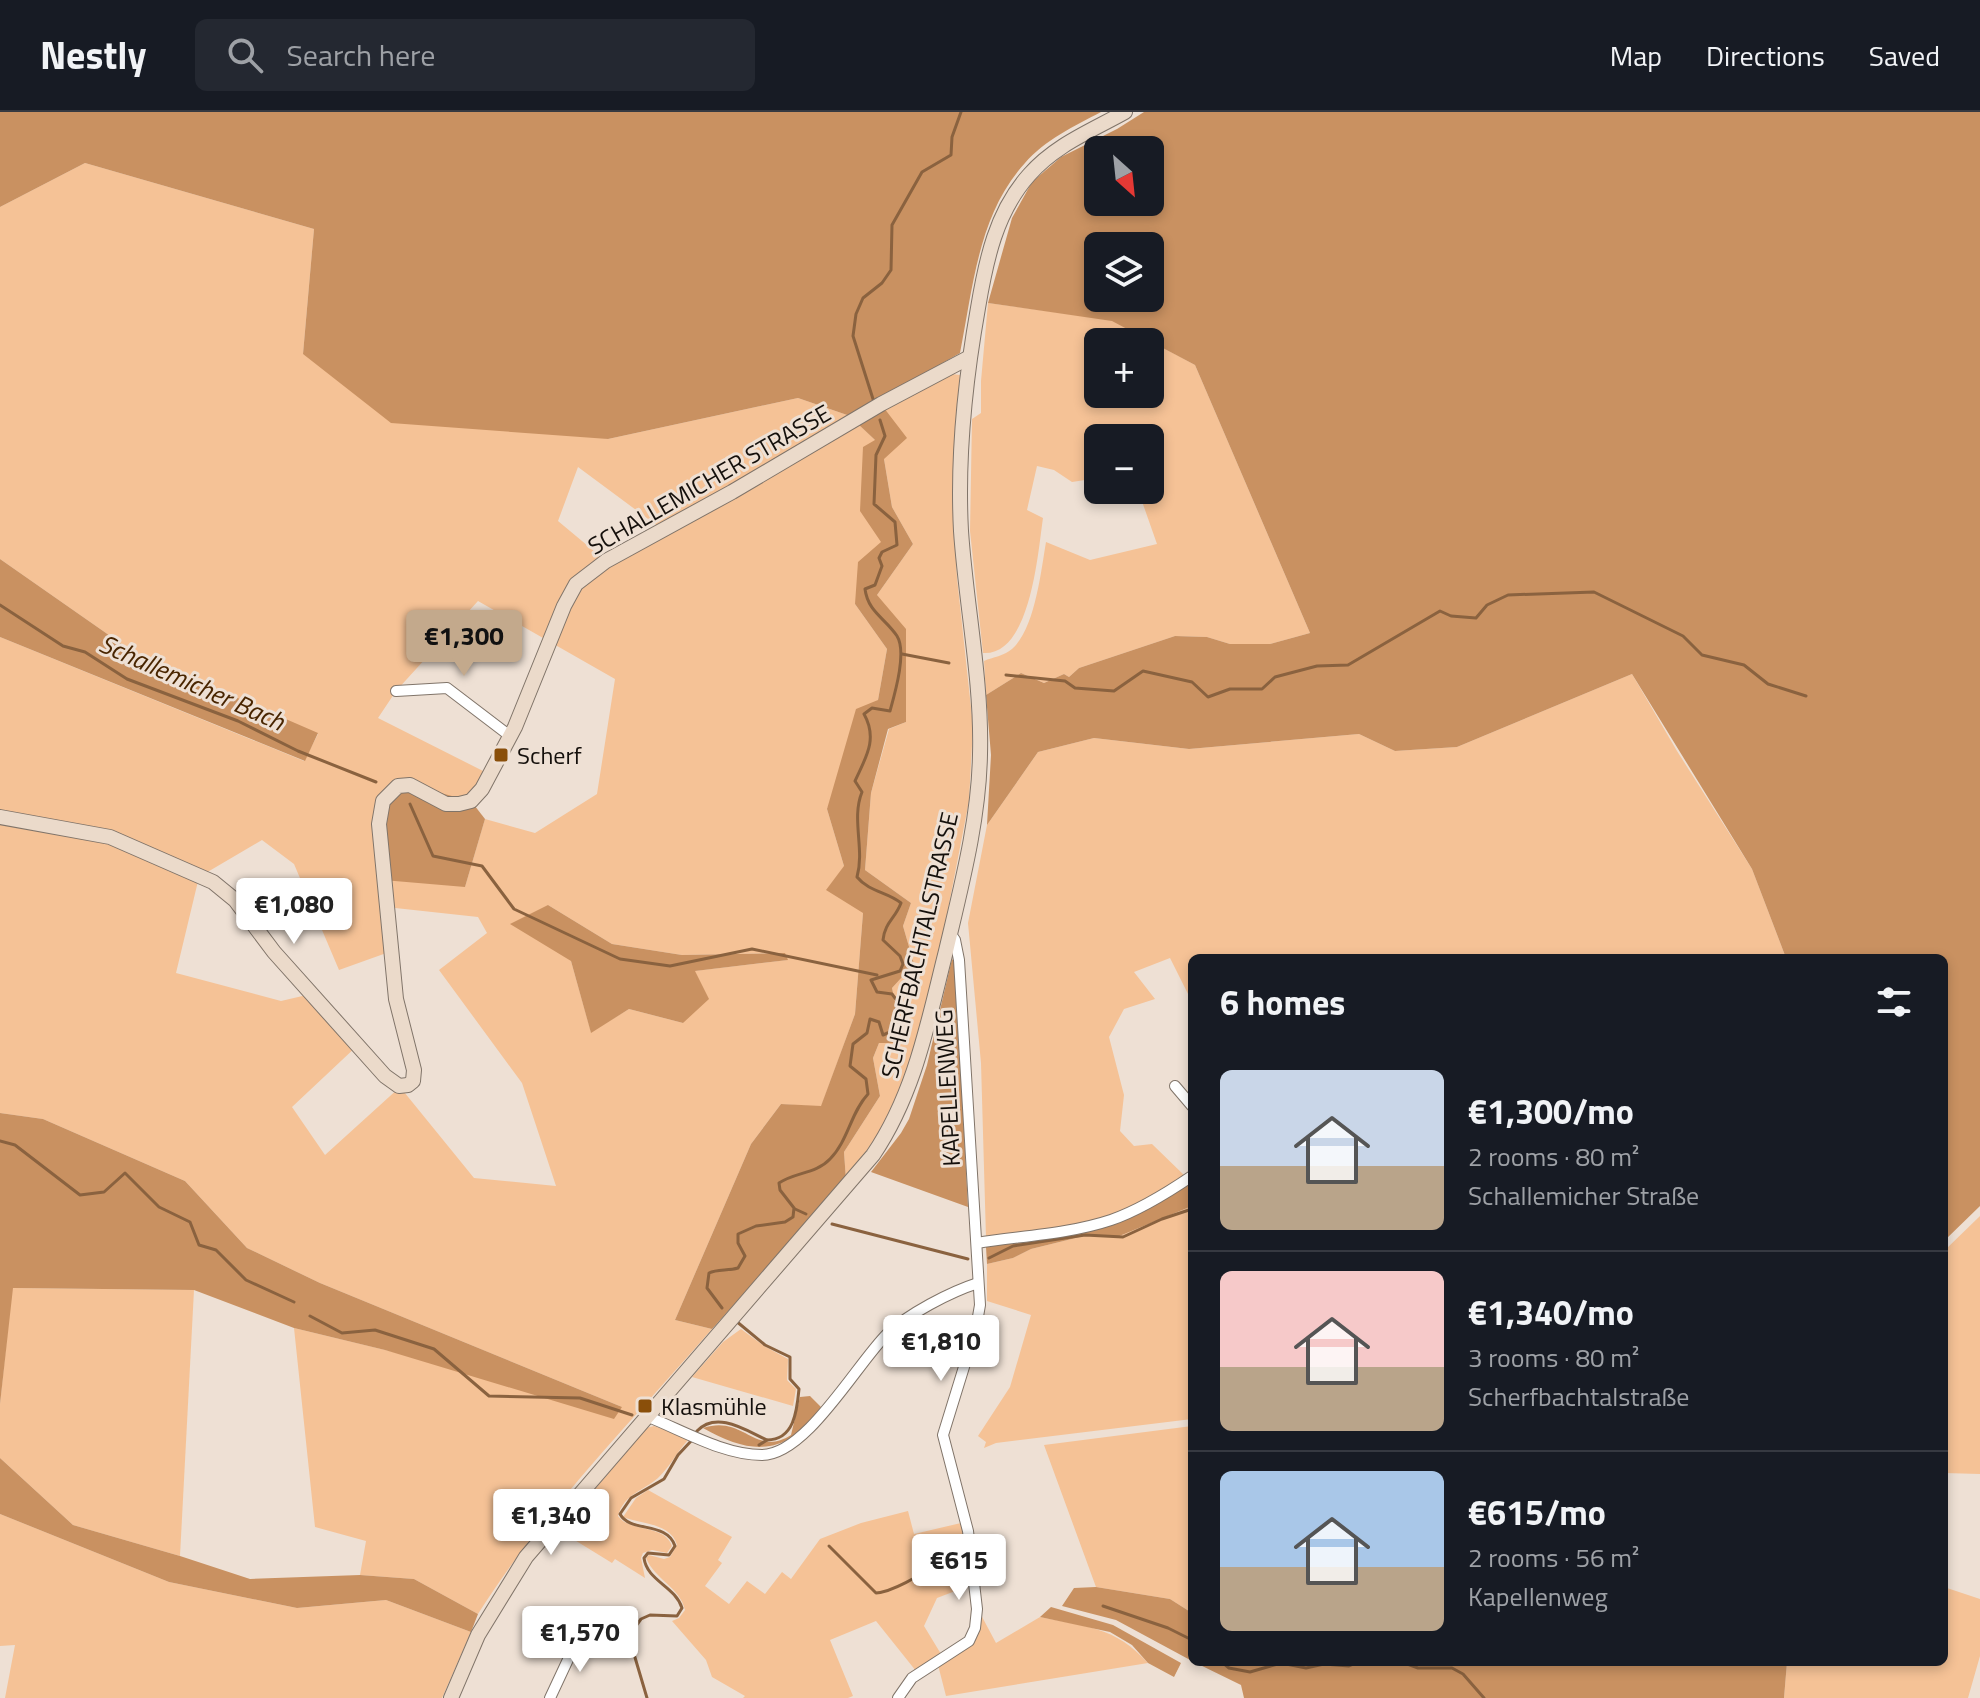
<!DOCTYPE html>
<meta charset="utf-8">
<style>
:root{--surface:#171b24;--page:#242831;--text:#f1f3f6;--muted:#9ea1a6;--line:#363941;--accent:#c3a98c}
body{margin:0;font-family:"Titillium Web",sans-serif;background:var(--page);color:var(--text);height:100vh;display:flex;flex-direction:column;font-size:30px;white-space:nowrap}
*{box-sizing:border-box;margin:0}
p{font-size:26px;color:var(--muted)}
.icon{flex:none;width:44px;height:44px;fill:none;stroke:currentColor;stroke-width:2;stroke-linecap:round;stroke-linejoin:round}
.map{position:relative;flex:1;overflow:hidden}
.side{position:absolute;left:1188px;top:842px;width:760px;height:712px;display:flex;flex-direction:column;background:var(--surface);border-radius:12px;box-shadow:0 4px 12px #0003}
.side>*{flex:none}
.needle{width:52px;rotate:153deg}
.fabs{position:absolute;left:1084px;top:24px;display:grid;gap:16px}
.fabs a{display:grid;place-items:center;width:80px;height:80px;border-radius:12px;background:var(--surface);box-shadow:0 4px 12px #0003;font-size:40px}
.price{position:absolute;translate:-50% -68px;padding:0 18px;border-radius:8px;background:#fff;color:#222;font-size:26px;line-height:52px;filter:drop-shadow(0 2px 4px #0008)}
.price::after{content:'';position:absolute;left:50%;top:48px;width:24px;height:18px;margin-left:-12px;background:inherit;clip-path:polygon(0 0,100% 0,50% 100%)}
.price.active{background:var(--accent);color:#111}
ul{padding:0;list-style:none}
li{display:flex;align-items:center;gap:24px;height:200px;padding:0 32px}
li+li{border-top:2px solid var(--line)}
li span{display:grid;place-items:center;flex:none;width:224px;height:160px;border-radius:12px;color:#555}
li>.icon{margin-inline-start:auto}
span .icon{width:96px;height:96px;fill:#fffc;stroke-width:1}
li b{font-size:34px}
h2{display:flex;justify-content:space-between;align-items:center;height:96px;padding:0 32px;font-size:34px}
header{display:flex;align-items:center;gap:48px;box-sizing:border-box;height:112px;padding:0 40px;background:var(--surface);border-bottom:2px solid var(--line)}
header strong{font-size:38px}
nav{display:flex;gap:44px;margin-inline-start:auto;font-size:28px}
.search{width:560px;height:72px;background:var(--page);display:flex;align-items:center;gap:20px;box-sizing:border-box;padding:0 28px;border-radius:12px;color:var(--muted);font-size:30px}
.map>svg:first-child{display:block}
.green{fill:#f5c296;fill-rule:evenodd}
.forest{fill:#c99161;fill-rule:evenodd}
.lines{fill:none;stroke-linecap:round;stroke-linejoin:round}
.stream{stroke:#8a623f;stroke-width:3}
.street-casing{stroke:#807469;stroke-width:12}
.secondary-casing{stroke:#807469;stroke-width:16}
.street{stroke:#fff;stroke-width:10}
.secondary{stroke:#ebdaca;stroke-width:14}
.poi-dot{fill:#8a4f0a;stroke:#eee0d4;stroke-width:3}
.labels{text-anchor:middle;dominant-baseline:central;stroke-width:6;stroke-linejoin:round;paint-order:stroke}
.street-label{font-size:24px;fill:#140f0b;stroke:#eee0d4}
.poi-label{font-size:24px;fill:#140f0b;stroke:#eee0d4;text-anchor:start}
.water-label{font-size:26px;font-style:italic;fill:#492500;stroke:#eee0d4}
</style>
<header>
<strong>Nestly</strong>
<div class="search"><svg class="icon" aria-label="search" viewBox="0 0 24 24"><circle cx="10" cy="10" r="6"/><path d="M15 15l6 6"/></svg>Search here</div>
<nav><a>Map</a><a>Directions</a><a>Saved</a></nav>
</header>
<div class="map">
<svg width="1980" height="1586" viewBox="0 0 1980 1586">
<rect width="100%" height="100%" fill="#eee0d4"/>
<g class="green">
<path d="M85 51 314 117 303 242 608 327 798 286 850 304 875 328 882 430 855 492 887 537 878 588 827 697 844 754 863 801 855 902 821 995 781 992 751 1032 675 1208 712 1217C632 1309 543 1399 478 1502L414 1467 360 1463 366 1429 315 1415 294 1216 622 1295 320 1171 247 1136 185 1069 43 1007 0 1001V525L304 649 318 622 136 542 0 447V95ZM578 355 663 418 606 449 558 409ZM478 489 615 567 597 682 535 721 485 707 465 775 471 689 491 663 378 606 396 579ZM262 728 294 752 339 858 392 839 386 795 478 805 487 821 439 858 522 971 556 1074 474 1066 400 975 325 1043 292 995 358 933 311 882 281 889 176 861 199 765ZM548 793 612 832 682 843 784 841 787 848 694 859 683 911 629 897 591 920 571 849Z"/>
<path d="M988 191 1112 208 1195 253 1310 521 1270 532H1230L1207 525 1175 524 1079 556 1069 565 1064 562 1044 571 1021 561 986 583 984 549C993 545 1004 544 1012 537 1035 517 1041 459 1046 430L1090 448 1157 432 1138 378H1150V326H1098V366L1072 370 1054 358 1037 354 1027 398 1043 406C1038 439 1031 544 983 541L970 419 972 307 981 301V269ZM1098 230H1150V282H1098Z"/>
<polygon points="952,262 960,263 953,391 957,466 973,614 969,689 943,823 907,967 894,1000 846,1068 844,1040 880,984 873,946 879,931 904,931 892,876 914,852 903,814 911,791 865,758 871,681 889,617 906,610 877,483 913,432 892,395 884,347 884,296"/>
<polygon points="1632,562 1677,639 1752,757 1786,846 1192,846 1192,890 1170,846 1134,860 1155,887 1124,897 1109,925 1124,983 1120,1019 1134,1034 1152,1032 1186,1065 1147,1088 1110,1104 1085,1111 986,1126 981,951 968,811 987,713 1038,640 1094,626 1189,637 1359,622 1395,639 1457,635"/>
<polygon points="1192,1094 1192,1307 996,1331 984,1336 986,1330 978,1324 1010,1275 1031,1203 987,1189 987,1152 1013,1146 1031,1137 1088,1123 1117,1125"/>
<polygon points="1980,1104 1980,1362 1944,1361 1944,1139"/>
<polygon points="12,1176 194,1178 180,1444 73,1413 0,1346 0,1292"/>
<polygon points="741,1217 764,1234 788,1247 787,1268 796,1277 793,1294 692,1265 723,1230"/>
<path d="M654 1314 689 1327C678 1338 670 1355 658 1366 643 1379 624 1382 618 1404 630 1421 665 1412 672 1434L667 1441 652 1438 643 1441 641 1446 645 1466 615 1447 612 1451 560 1419 646 1316Z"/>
<polygon points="1192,1314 1192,1501 1170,1487 1096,1475 1044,1333"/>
<path d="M648 1378 732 1425 718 1448 722 1451 705 1474 729 1492 747 1469 765 1482 782 1460 791 1467 820 1427 861 1411 908 1399 914 1422 961 1411 971 1473 937 1486 924 1514 941 1542 916 1559 876 1509 830 1528 853 1584 848 1586H743L745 1584 712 1565 706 1548 672 1509 679 1506 685 1498C680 1475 656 1469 646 1446L649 1443 664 1447 670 1445 677 1433C671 1411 641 1412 623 1405L636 1386Z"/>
<polygon points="0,1402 169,1470 297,1496 386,1488 471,1520 442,1586 5,1586 15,1533 0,1534"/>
<polygon points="1944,1475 1980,1487 1980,1544 1968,1586 1784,1586 1787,1550 1944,1550"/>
<path d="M980 1501 996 1531 1040 1505C1087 1515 1114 1514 1148 1551L946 1584 938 1553C962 1538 980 1533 980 1501Z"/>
</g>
<g class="forest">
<path d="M0 0H1101C1074 14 1045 28 1025 51 978 102 973 176 960 241L850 304 798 286 608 327 391 311 303 242 314 117 85 51 0 95Z"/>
<path d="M1144 0H1980V1094L1944 1129V846H1786L1752 757 1632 562 1457 635 1395 639 1359 622 1189 637 1094 626 1038 640 987 713 991 643 986 583 1021 561 1044 571 1064 562 1069 565 1079 556 1175 524 1207 525 1230 532H1270L1310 521 1195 253 1112 209 988 191 1012 106 1032 70 1061 45 1117 17ZM1098 38H1150V90H1098ZM1098 134H1150V186H1098Z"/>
<polygon points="884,296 907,326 884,347 892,395 913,432 877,483 906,517 906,610 888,617 871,681 865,758 911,791 903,814 914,852 892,876 904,931 879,931 873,946 880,984 844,1040 846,1068 712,1217 675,1208 751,1032 781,992 821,994 855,902 863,801 826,778 844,754 827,697 856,597 878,588 887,537 855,492 858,450 881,430 860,399 863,335 875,328 857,311"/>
<polygon points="0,447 136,542 318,621 305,649 0,525"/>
<polygon points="410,673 471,689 485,707 465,775 383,768 380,699"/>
<polygon points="548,793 612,832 682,843 785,841 788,848 695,859 709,887 683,911 629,897 591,921 571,849 510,812"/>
<polygon points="952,847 955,851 968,1095 871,1060 901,1021 909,1007 927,953"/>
<polygon points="0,1001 43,1007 185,1069 247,1136 320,1171 622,1295 614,1307 385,1238 294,1216 194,1178 13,1176 0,1292"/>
<polygon points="1192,1068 1192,1094 1117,1125 1088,1123 1031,1137 1013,1146 987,1152 986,1135 992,1131 1086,1117"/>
<path d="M810 1284 821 1295C787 1344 752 1344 703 1316 744 1302 755 1346 791 1323L800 1285Z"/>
<polygon points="0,1346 73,1413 180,1444 250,1467 360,1463 414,1467 478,1502 471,1520 386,1488 297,1496 169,1470 0,1402"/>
<polygon points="1096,1475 1170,1487 1192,1501 1192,1549 1116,1508 1062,1494 1074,1476"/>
<polygon points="1051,1495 1113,1513 1181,1551 1174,1565 1148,1551 1132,1533 1110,1520 1040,1505"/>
<polygon points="1194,1550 1787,1550 1784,1586 1244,1586 1241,1573"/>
</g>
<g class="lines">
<g class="stream">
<polyline points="873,287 853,224 856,202 863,186 882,171 891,158 892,113 922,60 951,43 952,25 961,0"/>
<polyline points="0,493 63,534 85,540 127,567 238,609 298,639 376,670"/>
<polyline points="902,542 949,551"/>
<polyline points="1006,563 1065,569 1075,576 1114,579 1143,559 1192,570 1208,585 1230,577 1262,577 1275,565 1317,554 1348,553 1440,499 1451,504 1476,506 1487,493 1508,483 1594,480 1683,524 1702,543 1744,553 1768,572 1806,584"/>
<polyline points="410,692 433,744 482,754 514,797 620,847 670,854 752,837 877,863"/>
<polyline points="0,1029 15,1033 80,1083 104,1080 125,1061 159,1095 190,1110 199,1133 216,1138 246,1168 294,1190"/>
<polyline points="795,1097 806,1102"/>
<polyline points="832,1112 968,1147"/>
<polyline points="989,1146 1013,1134 1085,1123 1123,1125 1162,1107 1192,1097"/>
<path d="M722 1196 707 1176 709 1161C717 1157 728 1159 738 1156L745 1144 738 1131V1122L756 1114 785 1110 793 1105 794 1096 780 1078 779 1071C795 1060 816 1062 830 1047 848 1029 851 1000 868 982L866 967 850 954 853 932 867 921 870 907 879 910 883 923 890 920 898 890 892 882 877 880 871 868 900 859 903 852 900 844 883 828C885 810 895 807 901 791 888 780 869 780 857 765 865 737 851 707 862 680L855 669C866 645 878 627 864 602L872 596 890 599C895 581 907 540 897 524 885 506 868 500 865 477L875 473 882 454 879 446 882 440 897 433 895 410 874 392 876 343 885 324 880 308"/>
<polyline points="310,1204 342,1221 375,1218 434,1237 489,1284 580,1286 632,1303"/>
<path d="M697 1319C717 1298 747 1319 767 1328 794 1328 797 1299 799 1277L790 1267V1245L765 1233 736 1209"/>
<polyline points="759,1333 767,1328"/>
<path d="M829 1434 876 1481C890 1480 923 1464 931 1452"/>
<polyline points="1103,1494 1168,1516 1192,1528"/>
<polyline points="1222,1550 1229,1556 1250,1560 1281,1551 1306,1556 1324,1552 1349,1554 1358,1550"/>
<polyline points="1402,1550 1418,1556 1452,1556 1463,1562 1484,1586"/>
<path d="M647 1586 631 1532 633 1518 641 1507 650 1503 677 1504 682 1496C675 1474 647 1469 644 1446L648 1441 669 1443 675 1434C667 1409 630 1421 620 1402L631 1386 664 1367 678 1343 692 1328"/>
</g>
<g class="street-casing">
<g id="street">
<polyline points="396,579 447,576 510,624"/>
<polyline points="1175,974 1192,994"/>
<path d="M977 1131C1021 1124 1069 1122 1111 1108 1140 1098 1167 1081 1192 1064"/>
<path d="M646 1304C682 1318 723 1343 762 1343 806 1343 856 1253 887 1222 908 1202 950 1180 978 1171"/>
<polyline points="550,1586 579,1524"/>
<polyline points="898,1586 912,1566 969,1529 975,1516 977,1497 968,1419 943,1323 976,1216 980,1193 959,848 955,828 950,821"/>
</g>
</g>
<g class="secondary-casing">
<g id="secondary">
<polyline points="0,705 110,725 213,770 235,788 274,840 385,964 399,974 408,973 413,969 414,958 396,887 379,712 383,689 398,674 410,673 446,692 459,692 471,689 482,677 515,615 564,494 576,472 606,449 732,380 881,292 968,246"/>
<path d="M451 1586 478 1523 526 1445 873 1043C915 981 928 910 946 839 961 775 979 708 980 642 982 568 966 493 961 419 957 344 965 269 978 196 986 148 996 100 1029 63 1055 33 1091 19 1125 0"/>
</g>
</g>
<use href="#street" class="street"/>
<use href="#secondary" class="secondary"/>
</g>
<g class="poi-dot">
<rect x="493" y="635" width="16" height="16" rx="4"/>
<rect x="637" y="1286" width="16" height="16" rx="4"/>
</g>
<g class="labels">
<g class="street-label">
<text transform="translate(709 367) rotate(-30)">SCHALLEMICHER STRASSE</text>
<text transform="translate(919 833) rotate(-77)">SCHERFBACHTALSTRASSE</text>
<text transform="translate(947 976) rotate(-93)">KAPELLENWEG</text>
</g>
<g class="poi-label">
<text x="517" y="643">Scherf</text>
<text x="661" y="1294">Klasmühle</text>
</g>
<g class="water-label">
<text transform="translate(192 570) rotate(24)">Schallemicher Bach</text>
</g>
</g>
</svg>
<div class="fabs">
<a><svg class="needle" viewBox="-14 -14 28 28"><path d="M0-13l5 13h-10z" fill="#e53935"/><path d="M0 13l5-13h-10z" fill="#9ea1a6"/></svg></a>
<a><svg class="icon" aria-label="layers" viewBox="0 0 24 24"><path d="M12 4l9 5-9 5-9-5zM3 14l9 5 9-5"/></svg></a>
<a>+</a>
<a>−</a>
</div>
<b class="price active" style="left:464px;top:566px">€1,300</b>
<b class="price" style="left:294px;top:834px">€1,080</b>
<b class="price" style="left:941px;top:1271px">€1,810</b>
<b class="price" style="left:551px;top:1445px">€1,340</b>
<b class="price" style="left:959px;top:1490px">€615</b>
<b class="price" style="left:580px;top:1562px">€1,570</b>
<section class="side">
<h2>6 homes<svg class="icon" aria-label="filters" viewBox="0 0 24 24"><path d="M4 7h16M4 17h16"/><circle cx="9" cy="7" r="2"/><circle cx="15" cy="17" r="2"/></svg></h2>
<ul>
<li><span style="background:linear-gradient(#c9d6e8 60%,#b9a48a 0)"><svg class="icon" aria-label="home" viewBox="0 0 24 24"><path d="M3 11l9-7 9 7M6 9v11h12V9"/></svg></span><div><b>€1,300/mo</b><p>2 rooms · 80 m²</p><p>Schallemicher Straße</p></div></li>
<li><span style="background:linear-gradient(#f6c9c9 60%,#b9a48a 0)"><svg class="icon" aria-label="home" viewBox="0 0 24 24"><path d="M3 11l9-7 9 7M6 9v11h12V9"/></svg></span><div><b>€1,340/mo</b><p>3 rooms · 80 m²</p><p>Scherfbachtalstraße</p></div></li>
<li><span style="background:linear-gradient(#a9c7e8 60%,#b9a48a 0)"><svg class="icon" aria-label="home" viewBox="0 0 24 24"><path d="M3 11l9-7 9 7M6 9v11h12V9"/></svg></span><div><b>€615/mo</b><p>2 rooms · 56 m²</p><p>Kapellenweg</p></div></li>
</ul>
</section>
</div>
